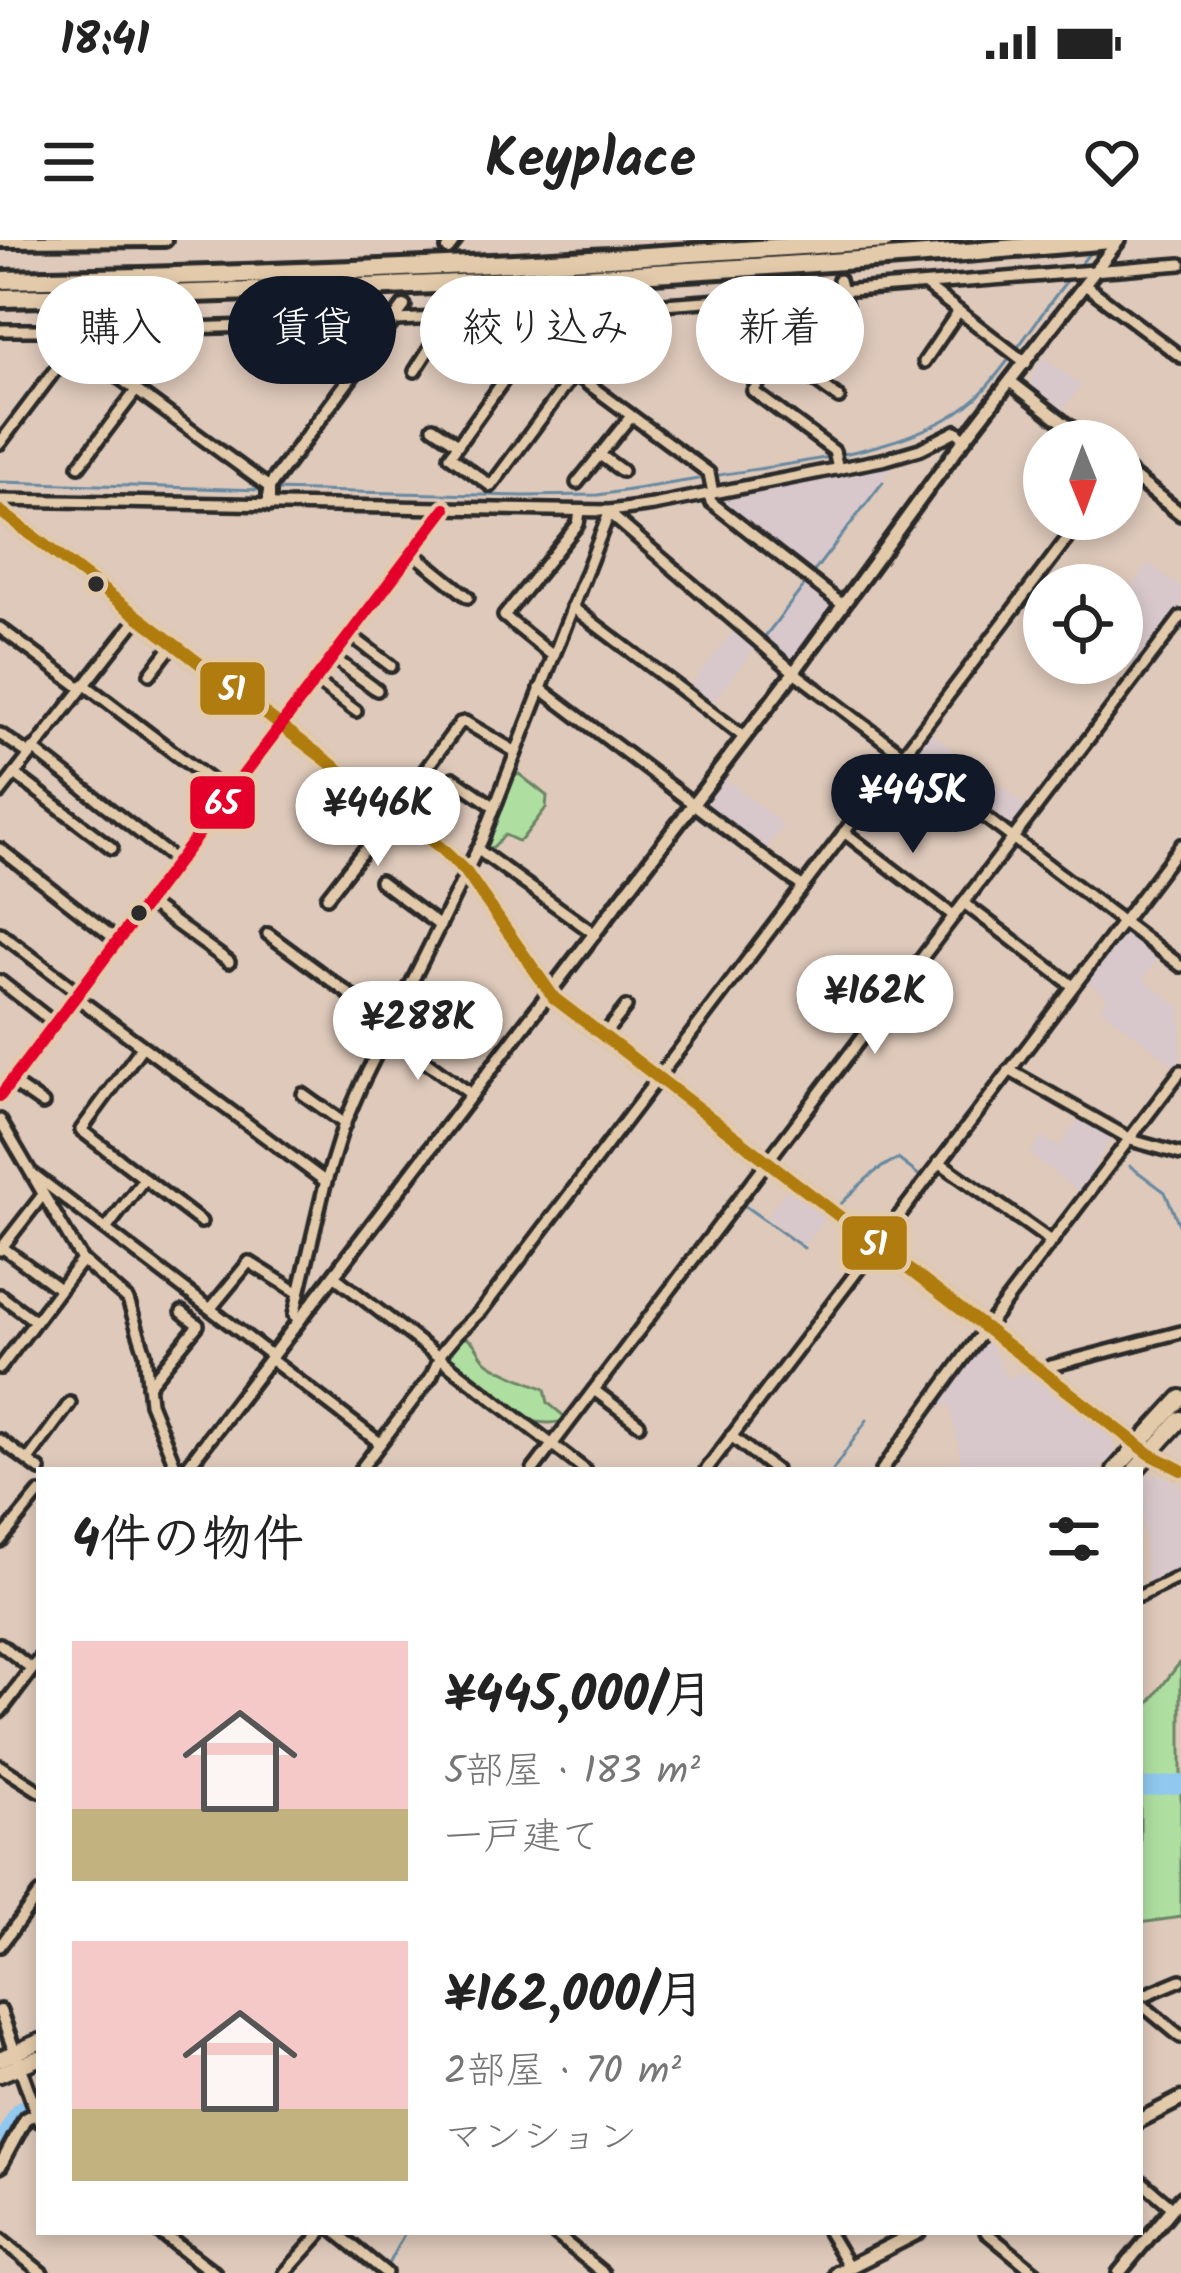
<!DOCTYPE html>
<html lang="ja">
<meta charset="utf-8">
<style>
:root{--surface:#fff;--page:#f6f6f6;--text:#222;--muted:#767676;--accent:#111827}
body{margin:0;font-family:Kalam,"Klee One",sans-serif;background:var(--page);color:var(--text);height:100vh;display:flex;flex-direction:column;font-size:45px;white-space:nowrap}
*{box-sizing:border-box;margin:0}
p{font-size:39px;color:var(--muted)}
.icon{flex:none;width:66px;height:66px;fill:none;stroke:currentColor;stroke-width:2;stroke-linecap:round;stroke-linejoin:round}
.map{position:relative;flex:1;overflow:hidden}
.panel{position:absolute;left:36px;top:1227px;width:1107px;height:768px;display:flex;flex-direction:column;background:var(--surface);border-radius:0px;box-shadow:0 6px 18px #0003}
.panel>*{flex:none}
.hud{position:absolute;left:36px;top:36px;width:1110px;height:108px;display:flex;gap:24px}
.needle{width:78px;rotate:179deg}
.buttons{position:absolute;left:1023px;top:180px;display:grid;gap:24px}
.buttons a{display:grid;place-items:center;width:120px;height:120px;border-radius:50%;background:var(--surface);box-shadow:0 6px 18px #0003;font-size:60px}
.price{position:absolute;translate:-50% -102px;padding:0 27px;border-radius:42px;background:#fff;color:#222;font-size:39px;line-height:78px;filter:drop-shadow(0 3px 6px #0008)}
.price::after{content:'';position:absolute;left:50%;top:72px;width:36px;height:27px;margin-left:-18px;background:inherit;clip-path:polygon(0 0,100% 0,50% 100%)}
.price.selected{background:var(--accent);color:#fff}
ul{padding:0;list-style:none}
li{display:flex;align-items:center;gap:36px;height:300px;padding:0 36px}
li span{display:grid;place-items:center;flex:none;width:336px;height:240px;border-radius:0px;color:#555}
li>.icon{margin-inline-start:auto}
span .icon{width:144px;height:144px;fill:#fffc;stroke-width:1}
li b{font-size:51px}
h2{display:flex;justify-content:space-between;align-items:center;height:144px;padding:0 36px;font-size:51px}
.pill{padding:0 42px;border-radius:54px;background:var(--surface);box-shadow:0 6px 18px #0003;font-size:42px;line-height:108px}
.pill.selected{background:var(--accent);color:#fff}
.status{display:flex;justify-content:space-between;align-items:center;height:84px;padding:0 60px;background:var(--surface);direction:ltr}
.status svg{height:33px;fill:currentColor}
header{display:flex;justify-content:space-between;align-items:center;height:156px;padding:0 36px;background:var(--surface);font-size:54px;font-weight:700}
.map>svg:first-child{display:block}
.built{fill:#d8c8cc}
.green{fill:#aedfa0;stroke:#6c8566;stroke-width:3}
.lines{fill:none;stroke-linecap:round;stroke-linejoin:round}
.stream{stroke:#6889a1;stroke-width:3}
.river{stroke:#90c8ef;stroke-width:18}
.minor-casing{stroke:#2b2b2b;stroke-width:18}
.tertiary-casing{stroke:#2b2b2b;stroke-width:20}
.secondary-casing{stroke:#2b2b2b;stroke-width:21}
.primary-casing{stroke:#2b2b2b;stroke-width:22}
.motorway-casing{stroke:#2b2b2b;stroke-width:26}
.minor{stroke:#e3caab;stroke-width:9}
.tertiary{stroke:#e3caab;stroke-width:10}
.secondary{stroke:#e3caab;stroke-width:12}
.primary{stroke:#e3caab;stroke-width:14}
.motorway{stroke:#e3caab;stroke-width:16}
.bus-1-casing{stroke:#e3caab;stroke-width:21}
.bus-2-casing{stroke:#e3caab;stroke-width:21}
.bus-1{stroke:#b07b0f;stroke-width:12}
.bus-2{stroke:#e4002b;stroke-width:12}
.bus-dot{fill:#2b2b2b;stroke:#e3caab;stroke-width:4.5}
.line-badge{stroke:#e3caab;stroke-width:4.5}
.badge-label{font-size:33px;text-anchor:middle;font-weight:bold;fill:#fff}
</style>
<div class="status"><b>18:41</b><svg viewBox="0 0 49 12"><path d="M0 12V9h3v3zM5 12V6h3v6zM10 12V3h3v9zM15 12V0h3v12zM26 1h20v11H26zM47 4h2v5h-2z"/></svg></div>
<header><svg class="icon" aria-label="menu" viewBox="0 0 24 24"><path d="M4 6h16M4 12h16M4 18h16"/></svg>Keyplace<svg class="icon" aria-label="heart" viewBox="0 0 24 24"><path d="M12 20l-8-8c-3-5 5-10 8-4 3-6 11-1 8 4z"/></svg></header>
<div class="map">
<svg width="1181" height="2033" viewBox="0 0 1181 2033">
<rect width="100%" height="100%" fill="#dec9ba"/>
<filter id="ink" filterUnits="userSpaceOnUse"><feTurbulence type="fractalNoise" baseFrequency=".00833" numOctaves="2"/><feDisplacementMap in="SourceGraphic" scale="24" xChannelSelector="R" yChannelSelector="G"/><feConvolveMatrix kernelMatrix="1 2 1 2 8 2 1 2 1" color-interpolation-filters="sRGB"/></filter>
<g filter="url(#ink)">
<g class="built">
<polygon points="1044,118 1081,146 1060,173 1031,148 1033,133"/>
<polygon points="896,222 810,335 716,261 716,258"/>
<polygon points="1149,323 1181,348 1181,371 1137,428 1122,416 1122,358"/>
<polygon points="808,342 834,363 834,367 793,422 765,398"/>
<polygon points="736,387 757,405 710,466 688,449"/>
<polygon points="927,490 1030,570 1014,591 1010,591 911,516 910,512"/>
<polygon points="722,537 784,585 763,612 703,566 703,562"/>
<polygon points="1123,690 1127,690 1161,715 1143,739 1181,768 1180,826 1177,827 1100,768 1108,757 1085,739"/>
<polygon points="1081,875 1113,893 1096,923 1096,938 1083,955 1030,914 1042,896 1059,908"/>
<polygon points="789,946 828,975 804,1005 766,977"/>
<polygon points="989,1101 1007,1139 1030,1129 1111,1191 1114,1215 1098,1230 963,1230 950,1164 931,1169 977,1105"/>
<polygon points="1159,1235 1181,1245 1181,1332 1148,1348 1140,1242 1146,1236"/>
</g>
<g class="green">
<polygon points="519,534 547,556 546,568 522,599 518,601 505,595 493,607 487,609 485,603 509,540"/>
<path d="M461 1096C481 1103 475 1113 489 1123 505 1134 527 1141 545 1149L548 1163 564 1176 565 1180C554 1185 535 1183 524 1178L447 1118 448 1111Z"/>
<polygon points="1181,1421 1181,1677 1140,1683 1140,1537 1142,1536 1140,1533 1140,1470 1150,1462"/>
</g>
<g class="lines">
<g class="stream">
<polyline points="1075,31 1092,10"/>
<path d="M714 236C792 222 929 212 985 149 1015 115 1040 74 1069 38"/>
<polyline points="0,242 262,250"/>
<polyline points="272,250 524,256 598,255 705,238"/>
<polyline points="812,334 883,242"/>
<polyline points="791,423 763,399 807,342"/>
<polyline points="742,488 786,430"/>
<polyline points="691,556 735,498"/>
<polyline points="657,600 683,566"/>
<polyline points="593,685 639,624"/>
<polyline points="551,741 586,695"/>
<polyline points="1130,926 1165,952 1181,989"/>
<polyline points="742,964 804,1008"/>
<path d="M838 967C857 948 874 928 898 919L920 936"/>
<polyline points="833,1230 867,1180"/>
<polyline points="387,2026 405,1992"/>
</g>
<g class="river">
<polyline points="1140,1548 1181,1544"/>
<polyline points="0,1906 19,1872 25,1868"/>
</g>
<g class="minor-casing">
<g id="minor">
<polyline points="925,45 1026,123"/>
<polyline points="1085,45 1181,117"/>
<polyline points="495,75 709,233 713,253"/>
<path d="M0 90C395 91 788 55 1181 24"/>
<polyline points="55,91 269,247"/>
<polyline points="531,102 450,216 491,246 574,134"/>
<polyline points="811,114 800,130 839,158"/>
<polyline points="924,122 958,72"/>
<polyline points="415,131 449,78"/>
<polyline points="589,145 648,66"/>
<polyline points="433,187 458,204"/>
<polyline points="0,203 74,105"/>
<polyline points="600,215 622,231"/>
<polyline points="79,226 135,152"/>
<polyline points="838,229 834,211 753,151 789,100 811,114 846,66 839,40"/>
<polyline points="577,243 631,176"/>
<polyline points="709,254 711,262 843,365"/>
<polyline points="0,260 610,271 653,265 886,219 920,209 956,191 965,199"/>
<polyline points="610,274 794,432 1181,726"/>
<polyline points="412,312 468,357"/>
<polyline points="572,367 744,497"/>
<polyline points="0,388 81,448"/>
<polyline points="349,394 391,426"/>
<polyline points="553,416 504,376 578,284 580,272"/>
<polyline points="332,417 377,450"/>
<polyline points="150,434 174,403"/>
<polyline points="314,440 356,471"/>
<polyline points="84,444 227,553"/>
<polyline points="540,448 803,647"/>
<polyline points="0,494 29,514"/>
<polyline points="33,509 176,621"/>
<polyline points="15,534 112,608"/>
<polyline points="453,538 495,567"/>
<polyline points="0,553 139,376"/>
<polyline points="394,572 460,483 465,482 516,512"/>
<polyline points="844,592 954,676"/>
<polyline points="0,609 118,701"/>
<polyline points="477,609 595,694"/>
<polyline points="380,641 440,686"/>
<polyline points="327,657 359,616 397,574"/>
<polyline points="148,663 229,722"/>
<polyline points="964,663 1073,746"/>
<polyline points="0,693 79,753"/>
<polyline points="268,694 391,785"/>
<polyline points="0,741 55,784"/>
<polyline points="76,757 326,942"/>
<polyline points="387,793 472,855"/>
<polyline points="603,796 626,767"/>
<polyline points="142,807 81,890 201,982"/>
<polyline points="1009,830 1134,901 1181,914"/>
<polyline points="11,842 43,864"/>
<polyline points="303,854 345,884"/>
<polyline points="0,856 445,269"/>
<polyline points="0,880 82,1020 128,1060 145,1113 150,1163 177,1230"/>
<polyline points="939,922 1052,1002"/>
<polyline points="33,934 272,1116"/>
<polyline points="107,988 144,939"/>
<polyline points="2,1007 58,1048"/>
<polyline points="0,1010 42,956"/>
<polyline points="334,1036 585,1230"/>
<polyline points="0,1055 35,1081"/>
<polyline points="211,1068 249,1022 299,1053"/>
<polyline points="300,1080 294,1075 324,948 343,887 362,843 482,600 610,271"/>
<polyline points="270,1119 380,1203"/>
<polyline points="0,1128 82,1020"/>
<polyline points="1045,1134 1051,1126 1181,1092"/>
<polyline points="148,1146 198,1085 182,1072"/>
<polyline points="594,1150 639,1184"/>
<polyline points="731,1196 775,1230"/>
<polyline points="0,1200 40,1230"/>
<polyline points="28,1220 70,1163"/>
<polyline points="360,1230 431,1137 442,1112 457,1094 481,1071 1082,279"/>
<polyline points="533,1230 1181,377"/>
<polyline points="706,1230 1181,605"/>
<polyline points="882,1230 975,1102 1181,831"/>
<polyline points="0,1301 39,1253"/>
<polyline points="1140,1356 1181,1336"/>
<polyline points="0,1404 32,1429"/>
<polyline points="0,1526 39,1551"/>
<polyline points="0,1706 39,1654"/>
<polyline points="1140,1757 1181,1740"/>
<polyline points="1140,1763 1181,1797"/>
<polyline points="1140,1940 1173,1968"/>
<polyline points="336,1992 386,2033"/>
<polyline points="553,1992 603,2033"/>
<polyline points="828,1992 849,2027"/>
<polyline points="986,1992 1036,2033"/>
<polyline points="0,1999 42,2033"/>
<polyline points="285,2033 322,1992"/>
</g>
</g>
<g class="tertiary-casing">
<g id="tertiary">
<polyline points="0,1 165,0"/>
<polyline points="448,9 455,0"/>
<polyline points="1011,142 1087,201"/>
<polyline points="1122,228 1181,274"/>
<polyline points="269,265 269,247 404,66"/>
<polyline points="0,271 441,608 466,632 554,758 1150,1214 1181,1230"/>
<polyline points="185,1230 794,432 954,213 1119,0"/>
<polyline points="0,1471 39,1420"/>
<polyline points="0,1771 39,1880"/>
<polyline points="0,1926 26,1878 37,1874"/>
<polyline points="160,1992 214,2033"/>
<polyline points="1119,2033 1181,1958"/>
</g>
</g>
<g class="secondary-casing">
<g id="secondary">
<polyline points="1140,1880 1181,1859"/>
<polyline points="837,2033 918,1992"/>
</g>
</g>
<g class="primary-casing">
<g id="primary">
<polyline points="1115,1230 1181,1158"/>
<polyline points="1135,1230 1181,1179"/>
<polyline points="0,1819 39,1802"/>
<polyline points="0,1834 39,1818"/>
</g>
</g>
<g class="motorway-casing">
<g id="motorway">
<path d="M0 40C296 35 591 22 886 0"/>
<path d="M0 58C371 50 741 33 1110 0"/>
</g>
</g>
<use href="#minor" class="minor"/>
<use href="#tertiary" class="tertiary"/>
<use href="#secondary" class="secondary"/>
<use href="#primary" class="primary"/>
<use href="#motorway" class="motorway"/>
<g class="bus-1-casing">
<polyline id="bus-1" points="0,271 441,608 466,632 554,758 1150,1214 1181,1230"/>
</g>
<g class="bus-2-casing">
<polyline id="bus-2" points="0,856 445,269"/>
</g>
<use href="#bus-1" class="bus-1"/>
<use href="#bus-2" class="bus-2"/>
</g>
</g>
<g class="bus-dot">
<circle cx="96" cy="344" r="10"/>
<circle cx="139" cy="673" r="10"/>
</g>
<g class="line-badge">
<rect x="198" y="420" width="69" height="57" rx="12" fill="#b07b0f"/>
<rect x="188" y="534" width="69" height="57" rx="12" fill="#e4002b"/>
<rect x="840" y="974" width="69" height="58" rx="12" fill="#b07b0f"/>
</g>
<g class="badge-label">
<text x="232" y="460">51</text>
<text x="222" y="574">65</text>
<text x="874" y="1015">51</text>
</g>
</svg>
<div class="buttons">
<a><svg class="needle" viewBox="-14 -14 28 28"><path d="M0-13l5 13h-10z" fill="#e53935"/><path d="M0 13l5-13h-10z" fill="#767676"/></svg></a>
<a><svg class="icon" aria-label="locate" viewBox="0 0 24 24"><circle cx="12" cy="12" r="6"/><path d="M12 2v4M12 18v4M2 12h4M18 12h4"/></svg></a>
</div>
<b class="price selected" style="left:913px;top:616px">¥445K</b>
<b class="price" style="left:378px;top:629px">¥446K</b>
<b class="price" style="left:875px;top:817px">¥162K</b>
<b class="price" style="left:418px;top:843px">¥288K</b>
<div class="hud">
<a class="pill">購入</a>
<a class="pill selected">賃貸</a>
<a class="pill">絞り込み</a>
<a class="pill">新着</a>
</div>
<section class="panel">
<h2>4件の物件<svg class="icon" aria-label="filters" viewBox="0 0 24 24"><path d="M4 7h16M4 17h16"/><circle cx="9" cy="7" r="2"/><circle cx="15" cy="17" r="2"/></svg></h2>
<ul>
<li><span style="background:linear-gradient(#f6c9c9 70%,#c2b280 0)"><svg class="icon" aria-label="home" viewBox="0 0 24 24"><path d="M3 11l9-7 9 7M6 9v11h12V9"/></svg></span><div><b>¥445,000/月</b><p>5部屋 · 183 m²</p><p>一戸建て</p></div></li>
<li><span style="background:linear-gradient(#f6c9c9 70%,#c2b280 0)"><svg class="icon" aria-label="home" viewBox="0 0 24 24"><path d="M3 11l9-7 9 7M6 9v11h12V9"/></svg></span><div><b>¥162,000/月</b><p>2部屋 · 70 m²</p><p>マンション</p></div></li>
</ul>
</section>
</div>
